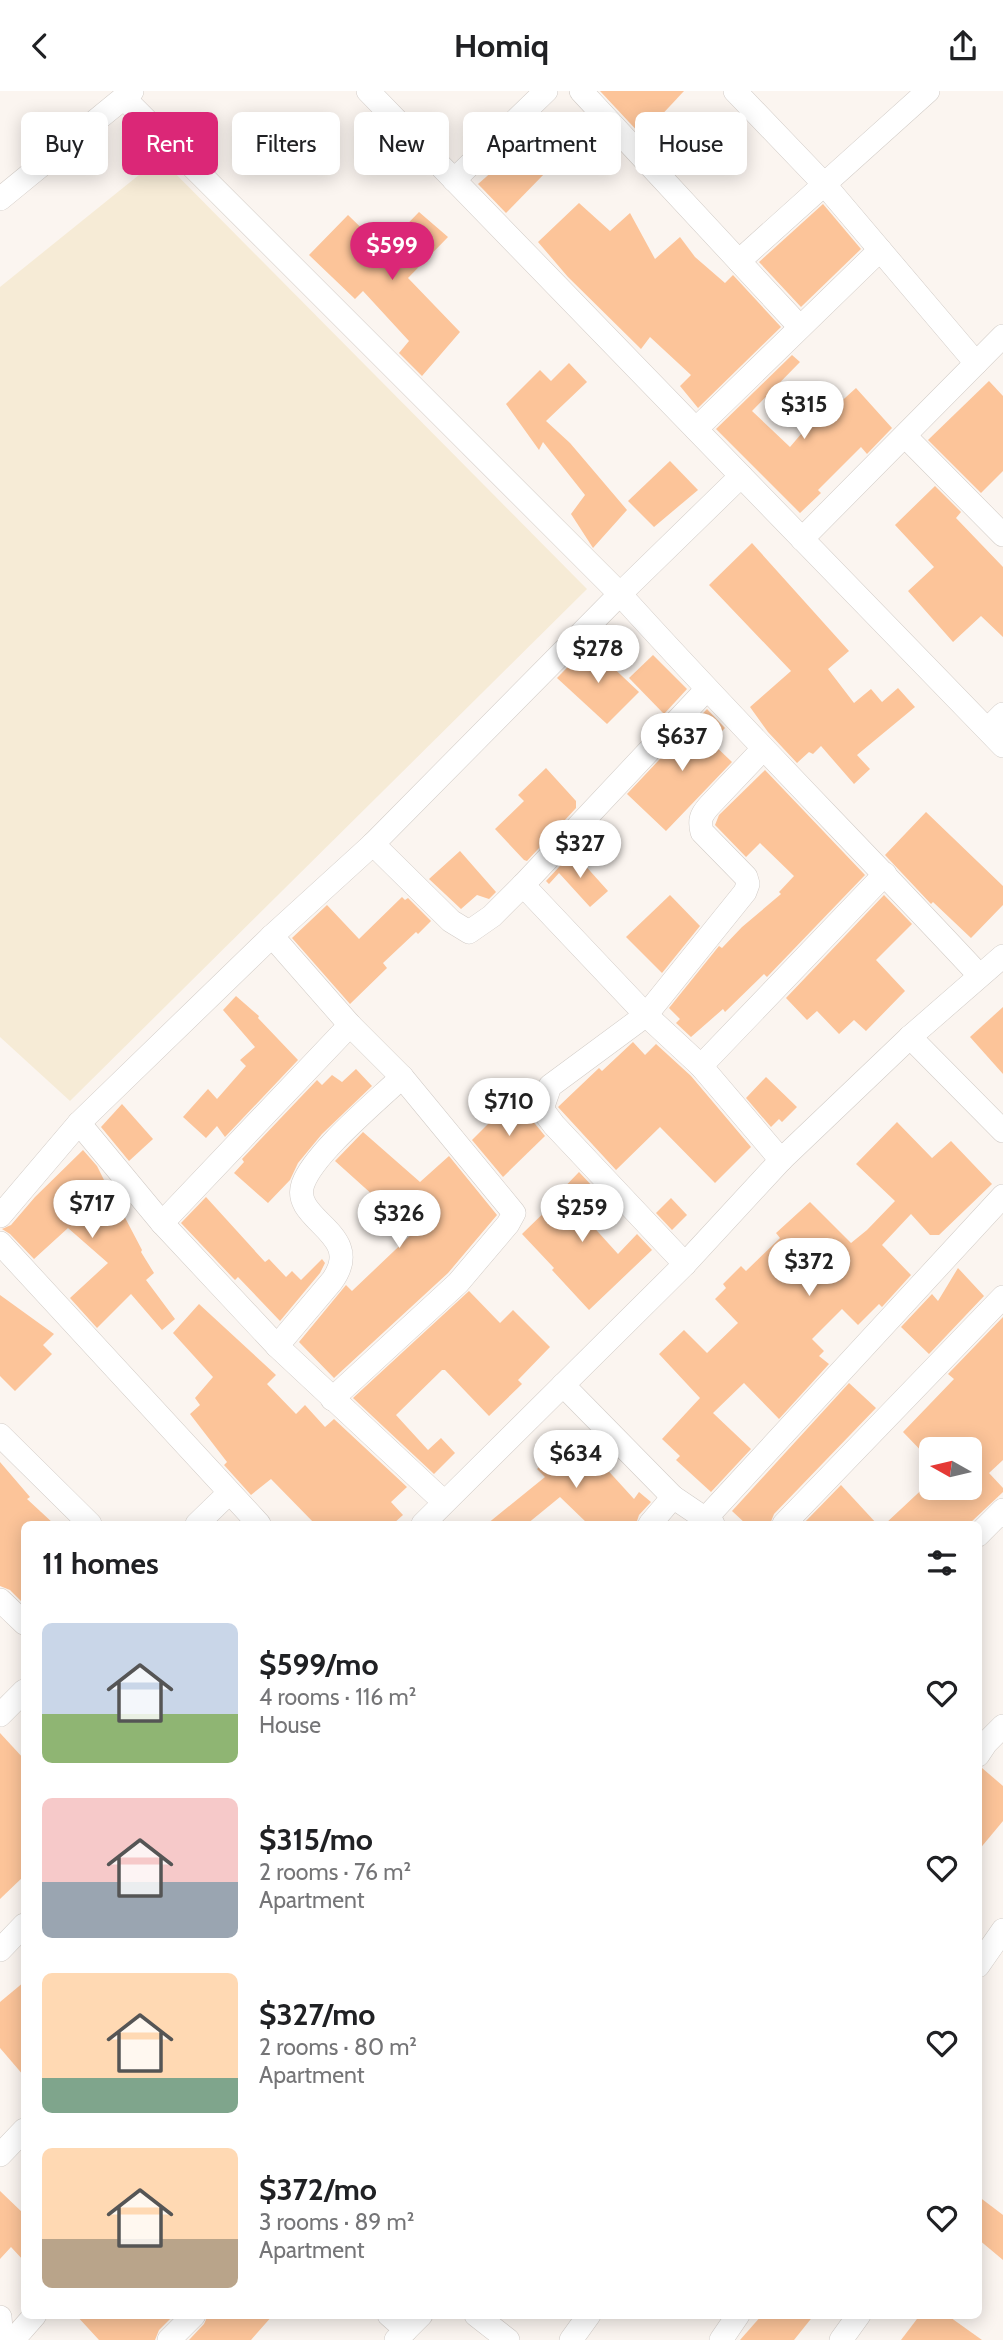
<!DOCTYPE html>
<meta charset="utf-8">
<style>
:root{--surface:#fff;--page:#f2f2f2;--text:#202124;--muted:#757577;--accent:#db2777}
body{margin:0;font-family:Cabin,sans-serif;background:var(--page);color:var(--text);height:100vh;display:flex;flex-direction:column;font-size:26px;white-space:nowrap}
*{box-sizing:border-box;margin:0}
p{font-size:23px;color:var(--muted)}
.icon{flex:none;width:38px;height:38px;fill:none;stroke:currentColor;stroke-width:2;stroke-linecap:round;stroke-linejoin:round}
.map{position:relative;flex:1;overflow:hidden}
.sheet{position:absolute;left:21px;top:1430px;width:961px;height:798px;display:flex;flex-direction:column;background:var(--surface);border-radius:10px;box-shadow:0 4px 18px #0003}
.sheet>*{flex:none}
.top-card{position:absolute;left:21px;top:21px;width:962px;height:63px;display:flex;gap:14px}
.needle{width:46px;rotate:278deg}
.fabs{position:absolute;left:919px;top:1346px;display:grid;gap:14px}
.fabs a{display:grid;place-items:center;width:63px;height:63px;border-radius:10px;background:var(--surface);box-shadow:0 4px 18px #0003;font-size:35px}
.price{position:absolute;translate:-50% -60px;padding:0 16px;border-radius:24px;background:#fff;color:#222;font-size:23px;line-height:46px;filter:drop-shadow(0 2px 4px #0008)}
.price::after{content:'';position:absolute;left:50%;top:42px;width:21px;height:16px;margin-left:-10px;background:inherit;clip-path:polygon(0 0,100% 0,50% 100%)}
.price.current{background:var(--accent);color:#fff}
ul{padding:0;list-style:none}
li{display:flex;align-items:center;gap:21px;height:175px;padding:0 21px}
li span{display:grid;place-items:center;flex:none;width:196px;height:140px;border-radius:10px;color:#555}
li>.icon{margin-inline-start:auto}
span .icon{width:84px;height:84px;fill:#fffc;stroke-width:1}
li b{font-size:30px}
h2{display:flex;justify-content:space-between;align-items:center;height:84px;padding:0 21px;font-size:30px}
.chip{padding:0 24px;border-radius:10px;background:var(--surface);box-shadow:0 4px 18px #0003;font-size:24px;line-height:63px}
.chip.current{background:var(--accent);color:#fff}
header{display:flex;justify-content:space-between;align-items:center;height:91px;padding:0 21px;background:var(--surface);font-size:32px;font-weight:700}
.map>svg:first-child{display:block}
.commercial{fill:#f6ebd6}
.building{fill:#fcc499}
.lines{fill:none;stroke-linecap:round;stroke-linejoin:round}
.street-casing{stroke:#d2ccc7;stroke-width:24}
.street{stroke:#fff;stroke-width:23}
</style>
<header><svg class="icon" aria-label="back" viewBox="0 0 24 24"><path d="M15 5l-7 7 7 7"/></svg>Homiq<svg class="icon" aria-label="share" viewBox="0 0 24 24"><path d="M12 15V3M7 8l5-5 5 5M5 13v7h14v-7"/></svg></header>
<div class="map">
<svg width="1003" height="2249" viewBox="0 0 1003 2249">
<rect width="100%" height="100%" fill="#fbf5f0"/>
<polygon class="commercial" points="160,67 587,498 70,1010 0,946 0,196"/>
<g class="building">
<polygon points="600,0 684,0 642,45"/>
<polygon points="519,57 547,80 506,122 478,93"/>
<polygon points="579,112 610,140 630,122 655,168 680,146 695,166 725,192 733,184 781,236 698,317 680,295 691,284 650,246 641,258 568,186 538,151"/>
<polygon points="823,113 861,158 801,216 759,171"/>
<polygon points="419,121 448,146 408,187 460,241 422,285 399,262 409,250 363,200 355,208 309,164 348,124 383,158"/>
<polygon points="792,264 800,271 752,320 790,356 819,322 824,326 856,297 892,337 867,363 861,356 818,399 821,402 800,422 716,338"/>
<polygon points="569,272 587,291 546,330 570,352 627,419 593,457 571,423 585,404 543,351 539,359 506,313 540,279 551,290"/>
<polygon points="989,290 1003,305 1003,380 981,402 928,349"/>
<polygon points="670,370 698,399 654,436 628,410"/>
<polygon points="935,395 961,421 956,427 1003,476 1003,546 981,525 953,551 908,500 934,476 895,434"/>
<polygon points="752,452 849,560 828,578 854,612 871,598 882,611 898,597 915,616 857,664 870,678 854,693 821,655 813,663 809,661 797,672 768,641 750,616 791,580 709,494"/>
<polygon points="589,554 639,601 607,633 557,587"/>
<polygon points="653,564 687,598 664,623 629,587"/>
<polygon points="707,618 725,637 711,651 732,671 666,740 627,703"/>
<polygon points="546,677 576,710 576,717 527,770 524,769 495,738 524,710 518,704"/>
<polygon points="765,679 865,784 767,886 764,883 725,921 723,918 691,946 676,932 680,928 669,917 719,855 722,857 742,836 781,803 779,801 794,785 760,752 746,766 715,734 719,724"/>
<polygon points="926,721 1003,795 1003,814 971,847 933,811 931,813 885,764"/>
<polygon points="460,760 496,801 489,808 477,804 461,818 429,788"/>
<polygon points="573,761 608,800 590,816 559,782 549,793 546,790"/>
<polygon points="670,804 700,835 662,882 626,846"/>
<polygon points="884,804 912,833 876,869 905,900 866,940 854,929 839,943 817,920 807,929 786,907"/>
<polygon points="402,806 405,809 408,807 431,830 418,843 416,841 383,872 387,877 350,913 292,847 327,814 359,848"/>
<polygon points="236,905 259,925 258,927 298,969 225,1046 217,1035 206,1047 183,1026 208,998 217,1008 246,975 240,969 255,956 223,919"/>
<polygon points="1003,916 1003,983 970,946"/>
<polygon points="633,951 645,964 656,953 691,985 751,1056 715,1092 660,1036 616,1079 558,1016 599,977 602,980"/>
<polygon points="356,978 372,995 322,1043 298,1072 290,1089 268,1112 234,1082 244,1071 242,1068 317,989 322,994 332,984 342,991"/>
<polygon points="766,986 797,1016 782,1031 779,1028 771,1036 746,1007"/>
<polygon points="514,1007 545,1045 503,1086 472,1049"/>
<polygon points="122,1013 153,1048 129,1070 101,1036"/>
<polygon points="897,1031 932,1067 951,1050 992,1093 939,1144 930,1144 911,1123 882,1154 911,1184 882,1216 879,1213 858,1234 842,1218 812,1248 824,1260 819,1265 829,1273 779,1328 744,1292 713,1322 751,1358 711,1401 676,1369 680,1365 662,1348 700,1307 659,1263 684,1239 707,1262 738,1232 715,1208 726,1197 723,1193 741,1175 746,1180 780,1147 776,1142 810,1111 851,1152 867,1139 895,1110 856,1073"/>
<polygon points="363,1041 420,1091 449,1065 497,1124 448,1182 334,1287 299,1251 346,1194 352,1200 414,1141 335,1070"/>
<polygon points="83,1059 97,1075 105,1091 103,1093 111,1100 142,1159 141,1161 154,1182 146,1189 175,1228 162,1239 131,1203 97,1237 70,1207 108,1172 68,1137 34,1168 10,1143 2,1138 11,1134 35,1106"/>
<polygon points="579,1081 608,1112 589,1131 618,1163 637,1143 652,1159 589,1219 552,1179 554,1177 522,1143 556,1110 554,1107"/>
<polygon points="206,1106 265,1171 269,1168 286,1186 292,1180 301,1189 322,1168 325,1172 320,1182 280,1230 238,1186 235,1189 233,1187 181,1132"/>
<polygon points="671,1107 687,1124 672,1139 656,1122"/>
<polygon points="958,1177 984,1205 929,1263 901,1236 932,1203 938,1210"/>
<polygon points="469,1200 500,1232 513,1219 550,1256 518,1289 522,1293 489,1325 445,1279 442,1279 396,1324 428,1359 441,1347 455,1362 434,1383 353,1307"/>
<polygon points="0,1204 54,1243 43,1254 52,1263 15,1300 0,1285"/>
<polygon points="199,1213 276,1284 267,1293 296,1323 305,1314 325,1336 334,1328 407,1396 391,1411 403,1424 393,1433 315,1433 271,1388 251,1404 224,1374 227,1371 190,1323 200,1314 195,1307 213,1286 173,1242"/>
<polygon points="1003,1226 1003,1369 989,1382 1003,1397 1003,1401 969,1433 885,1433 931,1390 931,1396 970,1396 970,1358 931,1358 931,1370 903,1341 954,1288 948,1283"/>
<polygon points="849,1292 876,1317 774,1423 770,1433 746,1433 732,1420"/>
<polygon points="572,1340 634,1408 639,1401 651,1411 639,1424 636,1433 588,1433 560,1406 527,1433 487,1433 545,1386 537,1378 547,1369 544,1366"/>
<polygon points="0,1371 30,1406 27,1408 54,1433 24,1433 24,1513 10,1499 0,1495"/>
<polygon points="841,1394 877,1433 803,1433"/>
<polygon points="0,1642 24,1668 24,1785 0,1808"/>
<polygon points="982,1677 1003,1695 1003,1730 978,1760 978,1678"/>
<polygon points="24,1891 24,1985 0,1957 0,1911"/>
<polygon points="0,2100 24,2123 24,2170 11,2156 0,2168"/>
<polygon points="978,2105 1003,2124 1003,2169 978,2148"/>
<polygon points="76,2224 174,2224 159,2239 155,2249 99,2249"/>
<polygon points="208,2224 273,2224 251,2249 189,2249 204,2233"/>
<polygon points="762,2224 814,2224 794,2249 740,2249"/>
<polygon points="920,2224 947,2224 982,2249 901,2249"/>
</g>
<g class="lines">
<g class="street-casing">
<g id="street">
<polyline points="368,0 1003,655"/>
<polyline points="581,0 800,236"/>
<polyline points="735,0 825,94 976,272"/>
<polyline points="454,89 546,0"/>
<polyline points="0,108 132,0"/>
<polyline points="739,170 928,0"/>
<polyline points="696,338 880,159"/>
<polyline points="905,345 1003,444"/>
<path d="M741 385 620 503C737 633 860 756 979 884"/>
<polyline points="802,448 1003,245"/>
<polyline points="988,638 1003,623"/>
<polyline points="373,753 451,830 469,841 492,825 523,794 706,599"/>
<polyline points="523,794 646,924 701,975 781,1069"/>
<polyline points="272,845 350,934 402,986 514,1122 508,1133 458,1192 332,1308"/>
<polyline points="910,946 1003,1040"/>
<polyline points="701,975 885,783"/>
<polyline points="79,1032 162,1132 277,1255 444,1411"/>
<polyline points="0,1125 79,1032 272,845 373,753 620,503 124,7"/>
<polyline points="162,1132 350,934"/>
<polyline points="0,1152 259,1433"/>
<path d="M685 1173 554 1034 542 1018 550 995 646 924 745 801 748 793 746 786 702 741C699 729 701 724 709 715L763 658"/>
<path d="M277 1255 332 1190C367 1142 290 1130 303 1093 314 1062 376 1011 402 986"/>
<polyline points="563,1294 673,1406 713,1433"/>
<polyline points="0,1344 90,1433"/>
<polyline points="706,1427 1003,1105"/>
<polyline points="197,1433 229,1402"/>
<polyline points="423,1433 685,1173 781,1069 910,946 1003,865"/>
<polyline points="650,1433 673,1406"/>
<polyline points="784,1433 1003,1206"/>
<polyline points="978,1444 1003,1419"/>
<polyline points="0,1509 24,1532"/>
<polyline points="0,1624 24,1600"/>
<polyline points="978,1664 986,1652 1003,1635"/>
<polyline points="0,1859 24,1834"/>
<polyline points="978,1875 1003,1839"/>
<polyline points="0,2064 24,2039"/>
<polyline points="389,2224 406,2239"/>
<polyline points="476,2224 508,2249"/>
<polyline points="0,2226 2,2249"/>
<polyline points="13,2249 35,2224"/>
<polyline points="169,2249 194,2224"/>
<polyline points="396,2249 421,2224"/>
<polyline points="571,2249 589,2224"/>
<polyline points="721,2249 738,2224"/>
<polyline points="841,2249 859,2224"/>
</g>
</g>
<use href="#street" class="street"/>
</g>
</svg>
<div class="fabs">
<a><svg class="needle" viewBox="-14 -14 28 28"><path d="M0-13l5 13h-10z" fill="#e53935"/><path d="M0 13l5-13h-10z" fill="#757577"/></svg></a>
</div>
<b class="price current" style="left:392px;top:191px">$599</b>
<b class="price" style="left:804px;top:350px">$315</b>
<b class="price" style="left:598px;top:594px">$278</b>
<b class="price" style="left:682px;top:682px">$637</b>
<b class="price" style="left:580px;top:789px">$327</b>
<b class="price" style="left:509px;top:1047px">$710</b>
<b class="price" style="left:92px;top:1149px">$717</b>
<b class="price" style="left:582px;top:1153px">$259</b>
<b class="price" style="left:399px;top:1159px">$326</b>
<b class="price" style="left:809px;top:1207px">$372</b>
<b class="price" style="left:576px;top:1399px">$634</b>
<div class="top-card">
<a class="chip">Buy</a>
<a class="chip current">Rent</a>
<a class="chip">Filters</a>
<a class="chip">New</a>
<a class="chip">Apartment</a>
<a class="chip">House</a>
</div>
<section class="sheet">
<h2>11 homes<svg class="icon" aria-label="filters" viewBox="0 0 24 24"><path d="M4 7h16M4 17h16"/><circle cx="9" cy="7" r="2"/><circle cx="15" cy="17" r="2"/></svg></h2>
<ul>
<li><span style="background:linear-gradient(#c9d6e8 65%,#8fb573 0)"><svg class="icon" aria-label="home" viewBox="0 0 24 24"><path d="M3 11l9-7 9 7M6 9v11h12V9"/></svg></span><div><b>$599/mo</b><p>4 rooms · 116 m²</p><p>House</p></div><svg class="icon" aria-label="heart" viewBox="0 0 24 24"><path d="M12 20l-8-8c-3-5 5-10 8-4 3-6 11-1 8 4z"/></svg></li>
<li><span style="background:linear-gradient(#f6c9c9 60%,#9aa5b1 0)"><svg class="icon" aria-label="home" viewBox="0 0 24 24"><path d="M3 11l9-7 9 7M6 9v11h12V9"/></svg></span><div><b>$315/mo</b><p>2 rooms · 76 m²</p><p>Apartment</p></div><svg class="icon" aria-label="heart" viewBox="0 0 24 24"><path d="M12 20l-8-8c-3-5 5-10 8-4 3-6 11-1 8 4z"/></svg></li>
<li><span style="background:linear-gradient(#ffd9b3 75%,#7fa58c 0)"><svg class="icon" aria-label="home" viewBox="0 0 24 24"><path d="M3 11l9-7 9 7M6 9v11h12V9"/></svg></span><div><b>$327/mo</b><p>2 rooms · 80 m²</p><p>Apartment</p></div><svg class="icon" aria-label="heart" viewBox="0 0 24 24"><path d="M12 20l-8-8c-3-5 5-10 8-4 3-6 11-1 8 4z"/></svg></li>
<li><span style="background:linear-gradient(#ffd9b3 65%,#b9a48a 0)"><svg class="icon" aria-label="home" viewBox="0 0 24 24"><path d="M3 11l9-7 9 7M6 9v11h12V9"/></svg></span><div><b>$372/mo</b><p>3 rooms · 89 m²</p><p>Apartment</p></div><svg class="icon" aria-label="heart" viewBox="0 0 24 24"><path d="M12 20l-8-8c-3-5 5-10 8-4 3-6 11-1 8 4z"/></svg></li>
</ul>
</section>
</div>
